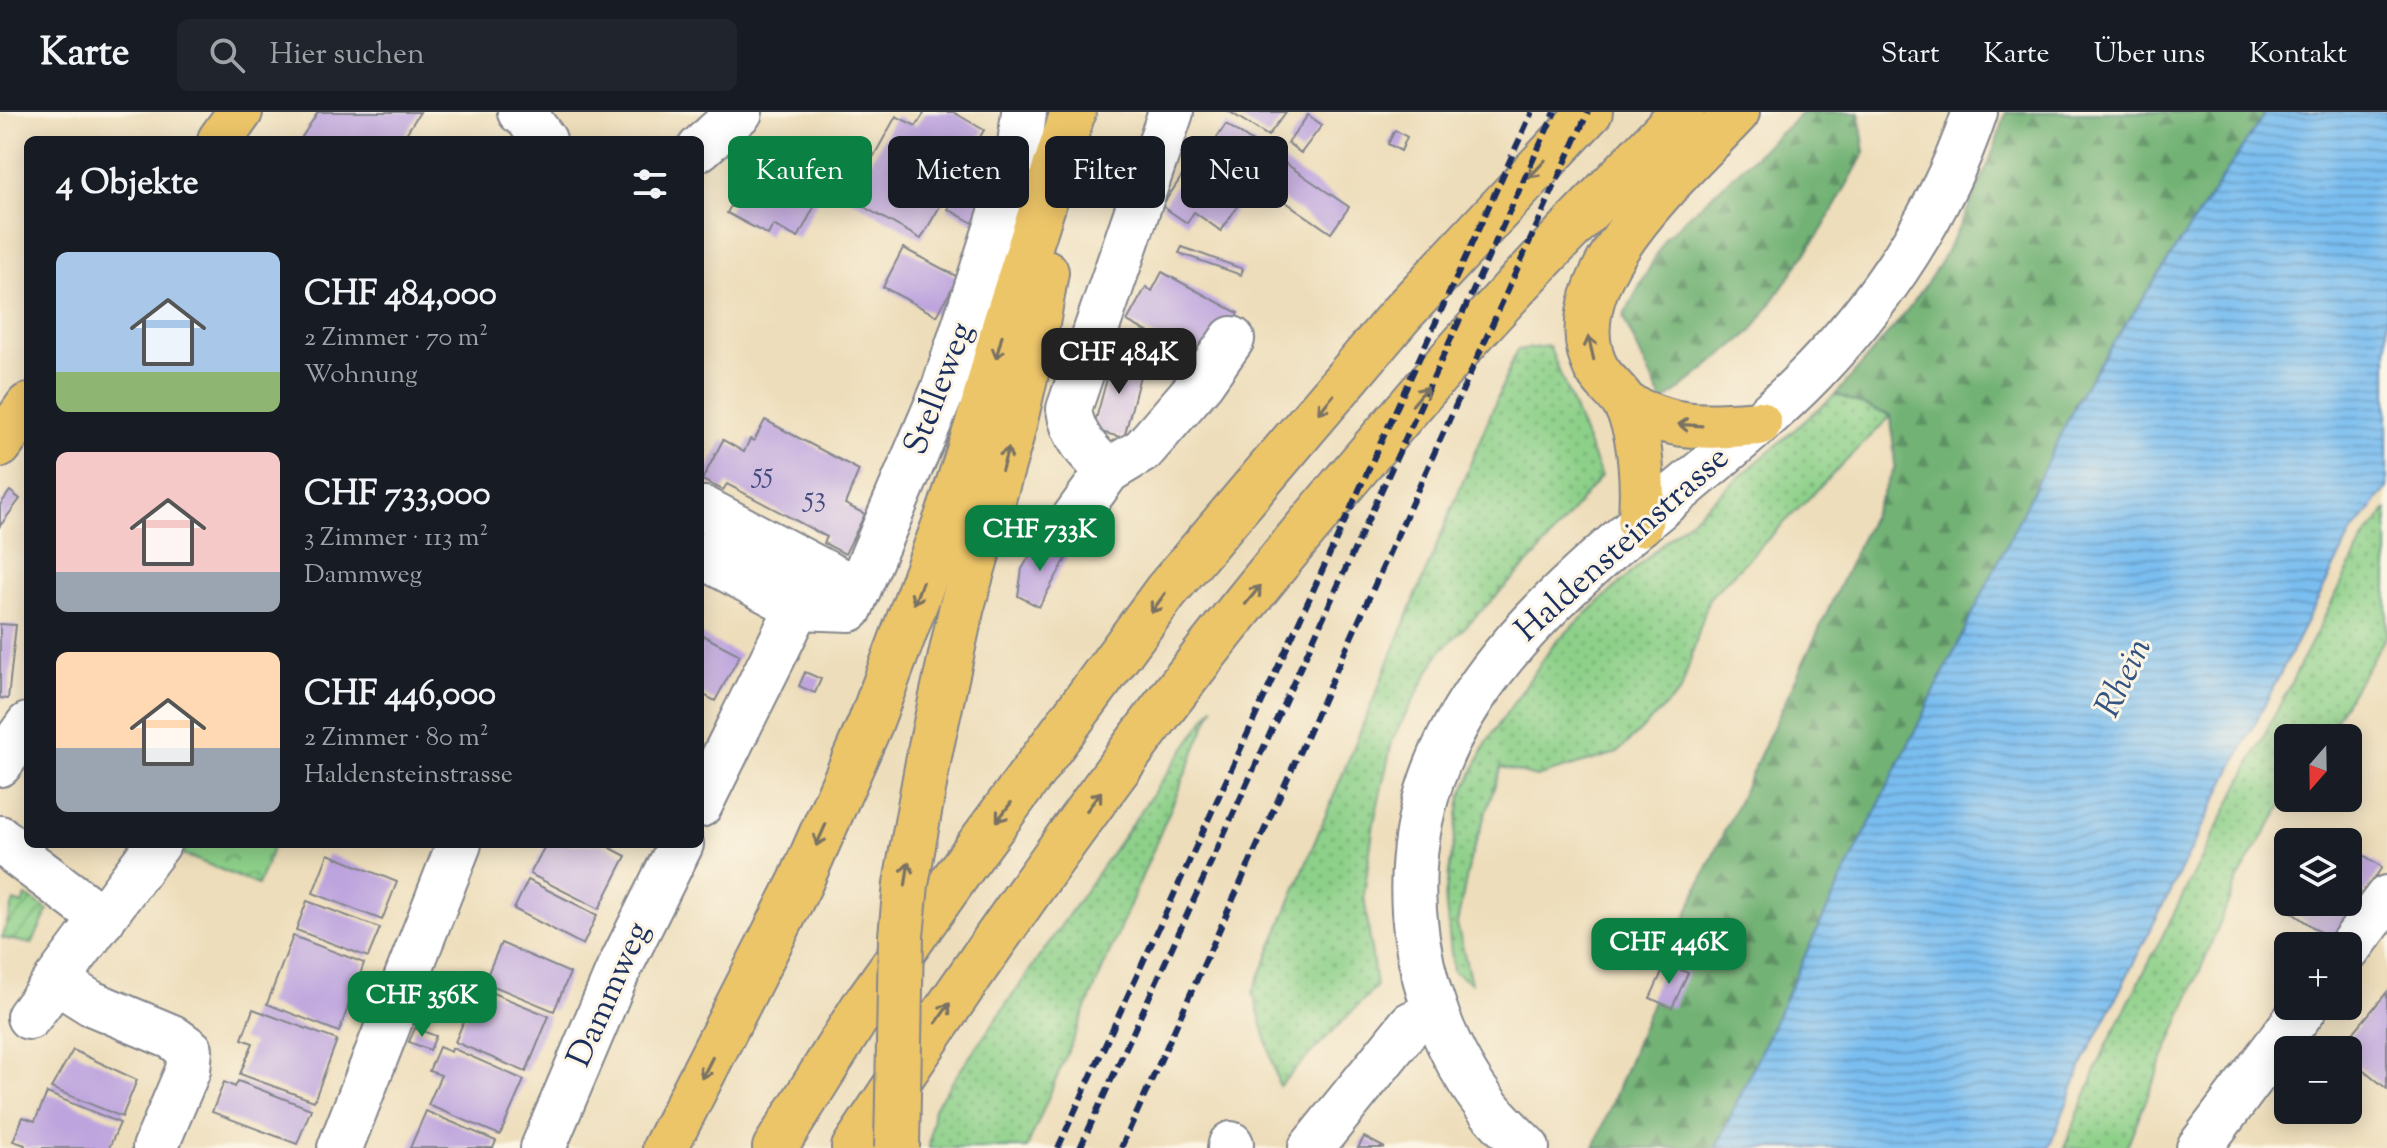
<!DOCTYPE html>
<html lang="de">
<meta charset="utf-8">
<style>
:root{--surface:#171b24;--page:#20242c;--text:#f1f3f6;--muted:#9ea1a6;--line:#363941;--accent:#0b8043}
body{margin:0;font-family:"Sorts Mill Goudy",serif;background:var(--page);color:var(--text);height:100vh;display:flex;flex-direction:column;font-size:30px;white-space:nowrap}
*{box-sizing:border-box;margin:0}
p{font-size:26px;color:var(--muted)}
.icon{flex:none;width:44px;height:44px;fill:none;stroke:currentColor;stroke-width:2;stroke-linecap:round;stroke-linejoin:round}
.map{position:relative;flex:1;overflow:hidden}
.panel{position:absolute;left:24px;top:24px;width:680px;height:712px;display:flex;flex-direction:column;background:var(--surface);border-radius:12px;box-shadow:0 4px 20px #0003}
.panel>*{flex:none}
.guide{position:absolute;left:728px;top:24px;width:760px;height:72px;display:flex;gap:16px}
.needle{width:52px;rotate:200deg}
.controls{position:absolute;left:2274px;top:612px;display:grid;gap:16px}
.controls a{display:grid;place-items:center;width:88px;height:88px;border-radius:12px;background:var(--surface);box-shadow:0 4px 20px #0003;font-size:40px}
.price{position:absolute;translate:-50% -68px;padding:0 18px;border-radius:16px;background:var(--accent);color:#fff;font-size:26px;line-height:52px;filter:drop-shadow(0 2px 4px #0008)}
.price::after{content:'';position:absolute;left:50%;top:48px;width:24px;height:18px;margin-left:-12px;background:inherit;clip-path:polygon(0 0,100% 0,50% 100%)}
.price.active{background:#222;color:#fff}
ul{padding:0;list-style:none}
li{display:flex;align-items:center;gap:24px;height:200px;padding:0 32px}
li span{display:grid;place-items:center;flex:none;width:224px;height:160px;border-radius:12px;color:#555}
li>.icon{margin-inline-start:auto}
span .icon{width:96px;height:96px;fill:#fffc;stroke-width:1}
li b{font-size:34px}
h2{display:flex;justify-content:space-between;align-items:center;height:96px;padding:0 32px;font-size:34px}
.tag{padding:0 28px;border-radius:12px;background:var(--surface);box-shadow:0 4px 20px #0003;font-size:28px;line-height:72px}
.tag.active{background:var(--accent);color:#fff}
header{display:flex;align-items:center;gap:48px;box-sizing:border-box;height:112px;padding:0 40px;background:var(--surface);border-bottom:2px solid var(--line)}
header strong{font-size:38px}
nav{display:flex;gap:44px;margin-inline-start:auto;font-size:28px}
.search{width:560px;height:72px;background:var(--page);display:flex;align-items:center;gap:20px;box-sizing:border-box;padding:0 28px;border-radius:12px;color:var(--muted);font-size:30px}
.map>svg:first-child{display:block}
.grass{fill:url(#grass-dots);stroke:#548074;stroke-width:2}
.forest{fill:url(#forest-firs);stroke:#46706a;stroke-width:2}
.park{fill:url(#park-crowns);stroke:#548074;stroke-width:2}
.garden{fill:url(#garden-furrows);stroke:#548074;stroke-width:2}
.water{fill:url(#water-rules);stroke:#4a76a7;stroke-width:2}
.building{fill:#bda4de}
.lines{fill:none;stroke-linecap:round;stroke-linejoin:round}
.minor-casing{stroke:#84868c;stroke-width:48}
.major-casing{stroke:#84868c;stroke-width:48}
.highway-casing{stroke:#84868c;stroke-width:48}
.minor{stroke:#fff;stroke-width:44}
.major{stroke:#edc569;stroke-width:44}
.highway{stroke:#edc569;stroke-width:44}
.rail{stroke:#1b2f5e;stroke-width:6;stroke-dasharray:12 6;stroke-linecap:butt}
.highway-bridge-casing{stroke:#84868c;stroke-width:48;stroke-linecap:butt}
.highway-bridge{stroke:#edc569;stroke-width:44}
.oneway{stroke:#797263}
.labels{text-anchor:middle;dominant-baseline:central;stroke-width:6;stroke-linejoin:round;paint-order:stroke}
.number-label{font-size:30px;fill:#444c7e}
.street-label{font-size:34px;fill:#1b2f5e;stroke:#fcf5e5}
.water-label{font-size:36px;font-style:italic;fill:#335382;stroke:#fcf5e5}
</style>
<header>
<strong>Karte</strong>
<div class="search"><svg class="icon" aria-label="search" viewBox="0 0 24 24"><circle cx="10" cy="10" r="6"/><path d="M15 15l6 6"/></svg>Hier suchen</div>
<nav><a>Start</a><a>Karte</a><a>Über uns</a><a>Kontakt</a></nav>
</header>
<div class="map">
<svg width="2387" height="1036" viewBox="0 0 2387 1036">
<defs>
<pattern id="grass-dots" width="8" height="8" patternUnits="userSpaceOnUse" patternTransform="scale(2)"><rect width="8" height="8" fill="#8dd089"/><path d="M2 2h.1M6 6h.1" fill="none" stroke="#72a973" stroke-width="1.8" stroke-linecap="round"/></pattern>
<pattern id="forest-firs" width="22" height="20" patternUnits="userSpaceOnUse" patternTransform="scale(2)"><rect width="22" height="20" fill="#72b275"/><path d="M5 1l3.5 6h-7zM16 11l3.5 6h-7z" fill="#5d9163"/></pattern>
<pattern id="park-crowns" width="20" height="18" patternUnits="userSpaceOnUse" patternTransform="scale(2)"><rect width="20" height="18" fill="#8dd089"/><path d="M2 6a3 3 0 1 1 6 0M12 15a3 3 0 1 1 6 0" fill="none" stroke="#72a973"/></pattern>
<pattern id="garden-furrows" width="10" height="10" patternUnits="userSpaceOnUse" patternTransform="scale(2)"><rect width="10" height="10" fill="#8dd089"/><path d="M-1 1l2-2M0 10L10 0M9 11l2-2" fill="none" stroke="#72a973"/></pattern>
<pattern id="water-rules" width="6" height="5" patternUnits="userSpaceOnUse" patternTransform="scale(2)"><rect width="6" height="5" fill="#7abef0"/><path d="M0 2.5h6" fill="none" stroke="#639bc6"/></pattern>
</defs>
<rect width="100%" height="100%" fill="#fcf5e5"/>
<filter id="ink" filterUnits="userSpaceOnUse"><feTurbulence type="fractalNoise" baseFrequency=".0125" numOctaves="2"/><feDisplacementMap in="SourceGraphic" scale="16" xChannelSelector="R" yChannelSelector="G"/><feConvolveMatrix kernelMatrix="1 2 1 2 8 2 1 2 1" color-interpolation-filters="sRGB"/></filter>
<filter id="wash" filterUnits="userSpaceOnUse"><feTurbulence type="fractalNoise" baseFrequency=".006" numOctaves="4" result="noise"/><feDisplacementMap in="SourceGraphic" scale="32" xChannelSelector="R" yChannelSelector="G"/><feGaussianBlur stdDeviation="1.8" result="paint"/><feColorMatrix in="noise" values="0 0 0 0 0 0 0 0 0 0 0 0 0 0 0 0 0 1.4 0 .05"/><feComposite in="paint" operator="in"/></filter>
<g filter="url(#wash)">
<rect width="100%" height="100%" fill="#edddba"/>
<g class="grass">
<polygon points="1549,234 1601,364 1536,444 1439,541 1393,626 1374,710 1364,782 1376,875 1279,974 1253,880 1517,238"/>
<polygon points="1836,282 1891,304 1709,486 1681,579 1617,641 1536,665 1501,655 1470,748 1457,812 1471,871 1453,859 1445,785 1461,685 1488,628 1554,532 1663,431"/>
<polygon points="2387,398 2387,523 2324,626 2288,626 2288,684 2239,765 2126,1036 2064,1036 2104,939 2365,425"/>
<polygon points="1214,594 1027,1036 929,1036 934,996"/>
</g>
<g class="forest">
<polygon points="1803,0 1859,0 1865,40 1823,116 1752,219 1663,291 1623,205 1666,125"/>
<path d="M2006 0H2266L2083 277 1809 835 1716 1036H1594L1696 780 1895 355 1891 304 1836 282C1872 240 1911 199 1939 152 1966 105 1991 52 2006 0Z"/>
</g>
<polygon class="park" points="189,732 274,732 258,773 182,742"/>
<polygon class="garden" points="26,784 48,798 32,832 2,826 14,789 22,792"/>
<polygon class="water" points="2266,0 2387,0 2387,376 2351,422 2084,949 2049,1036 1716,1036 1809,835 2083,277"/>
<g id="blocks">
<g class="building">
<polygon points="318,0 420,0 402,28 300,28"/>
<polygon points="925,0 953,0 984,18 921,127 850,87 896,4 916,14"/>
<polygon points="1230,0 1286,0 1268,24"/>
<polygon points="1308,3 1322,13 1301,41 1288,31"/>
<polygon points="1226,12 1278,47 1254,84 1247,80 1221,119 1194,100 1187,111 1162,94 1188,55 1184,53 1192,42 1201,49"/>
<polygon points="1395,18 1407,25 1401,39 1388,32"/>
<polygon points="768,42 826,72 798,126 773,113 768,123 727,101 744,69 753,74"/>
<polygon points="1282,49 1349,95 1331,121 1264,75"/>
<polygon points="962,72 987,86 973,111 948,97"/>
<polygon points="1182,135 1243,157 1241,163 1179,141"/>
<polygon points="903,136 958,165 937,204 883,175"/>
<polygon points="1162,160 1238,201 1210,254 1127,209 1146,175 1152,179"/>
<polygon points="1114,241 1144,248 1124,326 1093,318"/>
<polygon points="765,308 859,358 845,392 865,402 845,442 824,431 827,425 727,372 723,378 702,368 723,328 744,340 750,327 754,329"/>
<polygon points="10,379 20,387 0,414 0,393"/>
<polygon points="1038,429 1067,445 1039,495 1018,484 1022,457"/>
<polygon points="0,512 16,513 8,587 0,586"/>
<polygon points="700,522 740,543 715,589 700,581"/>
<polygon points="805,560 821,567 815,581 799,574"/>
<polygon points="546,732 603,732 626,744 599,797 530,762"/>
<polygon points="2348,733 2382,755 2333,829 2291,800 2298,790 2348,790"/>
<polygon points="328,742 397,770 382,808 313,781"/>
<polygon points="528,768 597,803 583,833 514,797"/>
<polygon points="307,789 380,816 368,845 296,818"/>
<polygon points="293,824 364,851 339,920 267,892"/>
<polygon points="501,831 570,861 554,899 484,870"/>
<polygon points="1666,851 1688,861 1672,896 1650,886"/>
<polygon points="478,875 549,904 526,960 455,930"/>
<polygon points="2387,880 2387,977 2348,945 2348,938 2339,938"/>
<polygon points="253,897 337,928 314,989 240,962 253,931 242,927"/>
<polygon points="415,916 436,924 430,938 409,930"/>
<polygon points="439,935 451,940 452,936 524,968 500,1023 428,993 441,963 429,959"/>
<polygon points="73,938 137,968 122,1005 51,976"/>
<polygon points="238,969 311,997 297,1032 212,1000 224,970 235,975"/>
<polygon points="47,981 120,1011 109,1036 24,1036 25,1033 13,1029 23,1005 35,1009"/>
<polygon points="426,999 496,1029 493,1036 410,1036"/>
<polygon points="1364,1025 1385,1036 1358,1036"/>
</g>
</g>
</g>
<g filter="url(#ink)">
<use href="#blocks" fill-opacity="0" stroke="#84868c" stroke-width="2"/>
<g class="lines">
<g class="minor-casing">
<g id="minor">
<polyline points="520,0 527,5 544,28"/>
<polyline points="700,36 740,0"/>
<path d="M1108 359C1089 341 1072 324 1069 297L1171 0"/>
<polyline points="704,397 858,478"/>
<polyline points="1062,423 1108,359 1143,338 1202,270 1232,227"/>
<polyline points="700,443 798,495 850,497 944,276 1018,49 1024,0"/>
<polyline points="0,652 28,613"/>
<polyline points="700,693 798,495"/>
<polyline points="0,726 18,743 103,807"/>
<polyline points="2348,838 2387,786"/>
<polyline points="56,869 91,891 172,925 190,938 188,958 155,1036"/>
<polyline points="29,905 158,732"/>
<polyline points="340,1036 459,732"/>
<polyline points="543,1036 617,861 681,732"/>
<polyline points="1230,1036 1231,1032"/>
<polyline points="1311,1036 1411,912 1436,901"/>
<path d="M1527 1036C1515 1024 1502 1012 1491 999 1446 944 1419 869 1414 799 1398 541 1661 418 1814 259 1885 185 1942 98 1975 0"/>
<polyline points="2199,1036 2306,894"/>
</g>
</g>
<g class="major-casing">
<g id="major">
<polyline points="220,28 240,0"/>
<polyline points="0,333 28,294"/>
</g>
</g>
<g class="highway-casing">
<g id="highway">
<path d="M1626 293C1676 318 1704 315 1759 311"/>
<path d="M1640 412C1644 380 1642 320 1625 292 1617 278 1602 269 1595 254 1555 166 1685 57 1737 0"/>
<polyline points="930,639 962,494 1011,325 1035,223 1046,160"/>
<polyline points="665,1036 800,771 870,612 951,395 982,299 1004,215 1073,0"/>
<polyline points="775,1036 862,897 962,756 1166,479 1402,201 1590,0"/>
<path d="M854 1036C952 887 1054 741 1161 599 1256 473 1359 352 1462 234 1533 153 1609 78 1682 0"/>
</g>
</g>
<use href="#minor" class="minor"/>
<use href="#major" class="major"/>
<use href="#highway" class="highway"/>
<g class="rail">
<polyline points="1058,1036 1532,0"/>
<polyline points="1080,1036 1555,0"/>
<polyline points="1121,1036 1588,0"/>
</g>
<g class="highway-bridge-casing">
<polyline id="highway-bridge" points="897,1036 901,824 906,772 930,639"/>
</g>
<use href="#highway-bridge" class="highway-bridge"/>
</g>
<defs><path id="oneway-shaft" d="M-6 0H5M1.5-3L5.5 0L1.5 3" fill="none" stroke-width="1.6" stroke-linecap="round" stroke-linejoin="round" transform="scale(2)"/></defs>
<g class="oneway">
<use href="#oneway-shaft" transform="translate(1537 57) rotate(133)"/>
<use href="#oneway-shaft" transform="translate(999 235) rotate(105)"/>
<use href="#oneway-shaft" transform="translate(1591 236) rotate(-103)"/>
<use href="#oneway-shaft" transform="translate(1420 284) rotate(-50)"/>
<use href="#oneway-shaft" transform="translate(1326 292) rotate(130)"/>
<use href="#oneway-shaft" transform="translate(1690 313) rotate(-176)"/>
<use href="#oneway-shaft" transform="translate(1005 347) rotate(-74)"/>
<use href="#oneway-shaft" transform="translate(918 481) rotate(111)"/>
<use href="#oneway-shaft" transform="translate(1253 483) rotate(-51)"/>
<use href="#oneway-shaft" transform="translate(1158 491) rotate(126)"/>
<use href="#oneway-shaft" transform="translate(1094 689) rotate(-53)"/>
<use href="#oneway-shaft" transform="translate(1004 700) rotate(127)"/>
<use href="#oneway-shaft" transform="translate(821 723) rotate(114)"/>
<use href="#oneway-shaft" transform="translate(907 762) rotate(-82)"/>
<use href="#oneway-shaft" transform="translate(943 901) rotate(-55)"/>
<use href="#oneway-shaft" transform="translate(707 956) rotate(117)"/>
</g>
</g>
<g class="labels">
<g class="number-label">
<text x="763" y="362">55</text>
<text x="815" y="386">53</text>
</g>
<g class="street-label">
<text transform="translate(940 277) rotate(-69)">Stelleweg</text>
<text transform="translate(1623 433) rotate(-42)">Haldensteinstrasse</text>
<text transform="translate(610 883) rotate(-66)">Dammweg</text>
</g>
<g class="water-label">
<text transform="translate(2125 566) rotate(-64)">Rhein</text>
</g>
</g>
</svg>
<div class="controls">
<a><svg class="needle" viewBox="-14 -14 28 28"><path d="M0-13l5 13h-10z" fill="#e53935"/><path d="M0 13l5-13h-10z" fill="#9ea1a6"/></svg></a>
<a><svg class="icon" aria-label="layers" viewBox="0 0 24 24"><path d="M12 4l9 5-9 5-9-5zM3 14l9 5 9-5"/></svg></a>
<a>+</a>
<a>−</a>
</div>
<b class="price active" style="left:1119px;top:284px">CHF 484K</b>
<b class="price" style="left:1040px;top:461px">CHF 733K</b>
<b class="price" style="left:1669px;top:874px">CHF 446K</b>
<b class="price" style="left:422px;top:927px">CHF 356K</b>
<div class="guide">
<a class="tag active">Kaufen</a>
<a class="tag">Mieten</a>
<a class="tag">Filter</a>
<a class="tag">Neu</a>
</div>
<section class="panel">
<h2>4 Objekte<svg class="icon" aria-label="filters" viewBox="0 0 24 24"><path d="M4 7h16M4 17h16"/><circle cx="9" cy="7" r="2"/><circle cx="15" cy="17" r="2"/></svg></h2>
<ul>
<li><span style="background:linear-gradient(#a9c7e8 75%,#8fb573 0)"><svg class="icon" aria-label="home" viewBox="0 0 24 24"><path d="M3 11l9-7 9 7M6 9v11h12V9"/></svg></span><div><b>CHF 484,000</b><p>2 Zimmer · 70 m²</p><p>Wohnung</p></div></li>
<li><span style="background:linear-gradient(#f6c9c9 75%,#9aa5b1 0)"><svg class="icon" aria-label="home" viewBox="0 0 24 24"><path d="M3 11l9-7 9 7M6 9v11h12V9"/></svg></span><div><b>CHF 733,000</b><p>3 Zimmer · 113 m²</p><p>Dammweg</p></div></li>
<li><span style="background:linear-gradient(#ffd9b3 60%,#9aa5b1 0)"><svg class="icon" aria-label="home" viewBox="0 0 24 24"><path d="M3 11l9-7 9 7M6 9v11h12V9"/></svg></span><div><b>CHF 446,000</b><p>2 Zimmer · 80 m²</p><p>Haldensteinstrasse</p></div></li>
</ul>
</section>
</div>
